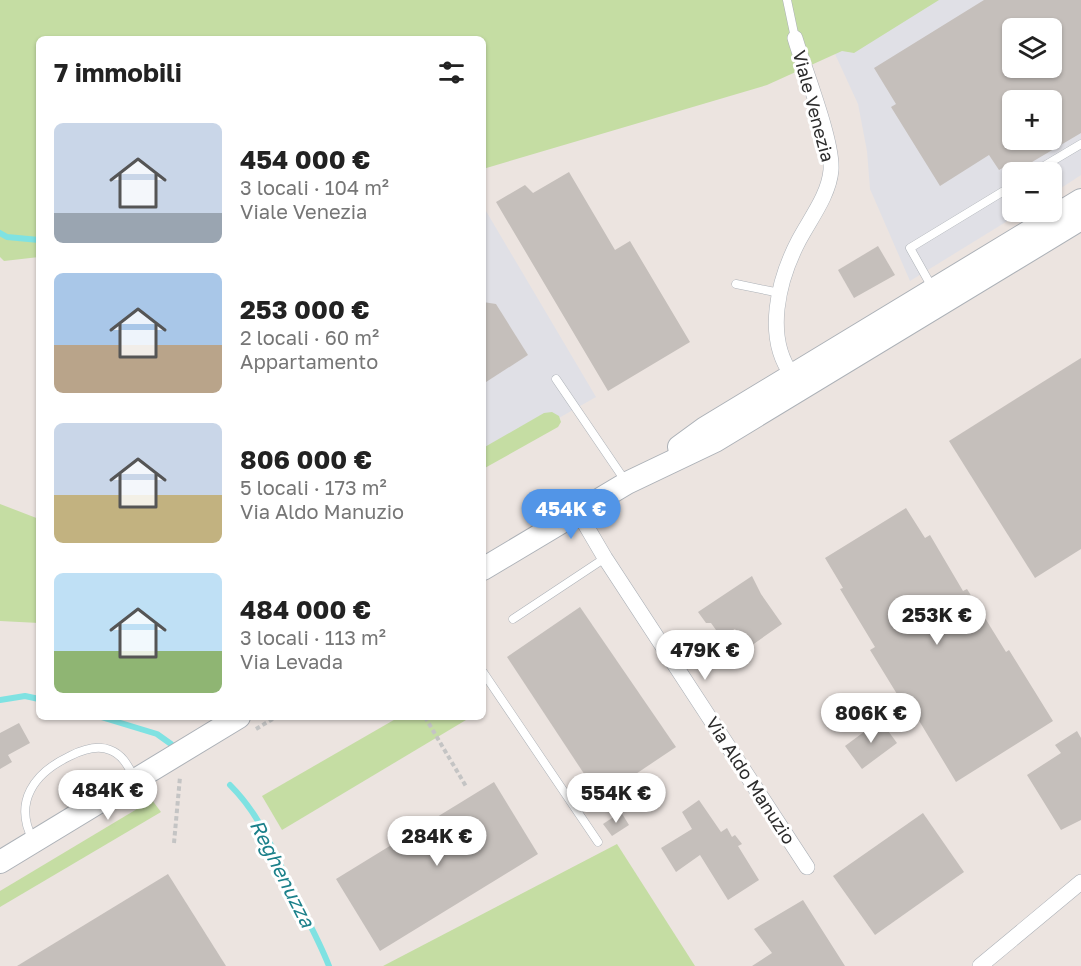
<!DOCTYPE html>
<html lang="it">
<meta charset="utf-8">
<style>
:root{--surface:#fff;--page:#f2f2f2;--text:#222;--muted:#767676;--accent:#5295e7}
body{margin:0;font-family:"Golos Text",sans-serif;background:var(--page);color:var(--text);height:100vh;display:flex;flex-direction:column;font-size:22px;white-space:nowrap}
*{box-sizing:border-box;margin:0}
p{font-size:20px;color:var(--muted)}
.icon{flex:none;width:33px;height:33px;fill:none;stroke:currentColor;stroke-width:2;stroke-linecap:round;stroke-linejoin:round}
.map{position:relative;flex:1;overflow:hidden}
.drawer{position:absolute;left:36px;top:36px;width:450px;height:684px;display:flex;flex-direction:column;background:var(--surface);border-radius:9px;box-shadow:0 2px 4px #0004}
.drawer>*{flex:none}
.buttons{position:absolute;left:1002px;top:18px;display:grid;gap:12px}
.buttons a{display:grid;place-items:center;width:60px;height:60px;border-radius:9px;background:var(--surface);box-shadow:0 2px 4px #0004;font-size:30px}
.price{position:absolute;translate:-50% -51px;padding:0 14px;border-radius:21px;background:#fff;color:#222;font-size:20px;line-height:39px;filter:drop-shadow(0 2px 3px #0008)}
.price::after{content:'';position:absolute;left:50%;top:36px;width:18px;height:14px;margin-left:-9px;background:inherit;clip-path:polygon(0 0,100% 0,50% 100%)}
.price.selected{background:var(--accent);color:#fff}
ul{padding:0;list-style:none}
li{display:flex;align-items:center;gap:18px;height:150px;padding:0 18px}
li span{display:grid;place-items:center;flex:none;width:168px;height:120px;border-radius:9px;color:#555}
li>.icon{margin-inline-start:auto}
span .icon{width:72px;height:72px;fill:#fffc;stroke-width:1}
li b{font-size:26px}
h2{display:flex;justify-content:space-between;align-items:center;height:72px;padding:0 18px;font-size:26px}
.map>svg:first-child{display:block}
.industrial{fill:#e0e0e6;fill-rule:evenodd}
.green{fill:#c5dda3}
.lines{fill:none;stroke-linecap:round;stroke-linejoin:round}
.stream{stroke:#7fe2e2;stroke-width:6}
.building{fill:#c5bfbb;fill-rule:evenodd}
.lane-casing{stroke:#acb1b7;stroke-width:9}
.street-casing{stroke:#acb1b7;stroke-width:16}
.secondary-casing{stroke:#acb1b7;stroke-width:24}
.path{stroke:#c4c4c4;stroke-width:4;stroke-dasharray:4.5 3;stroke-linecap:butt}
.lane{stroke:#fff;stroke-width:8}
.street{stroke:#fff;stroke-width:15}
.secondary{stroke:#fff;stroke-width:22}
.labels{text-anchor:middle;dominant-baseline:central;stroke-width:6;stroke-linejoin:round;paint-order:stroke}
.street-label{font-size:18px;fill:#2c2c2c;stroke:#fff}
.water-label{font-size:20px;font-style:italic;fill:#1b808a;stroke:#fff}
</style>
<div class="map">
<svg width="1081" height="966" viewBox="0 0 1081 966">
<rect width="100%" height="100%" fill="#ece4e0"/>
<g class="industrial">
<path d="M928 0H1081V175L1052 194V172H1012V212H1022L910 281 870 189 867 151 858 104 835 54ZM1012 28H1052V68H1012ZM1012 100H1052V140H1012Z"/>
<polygon points="483,206 596,397 483,461"/>
</g>
<g class="green">
<polygon points="0,0 939,0 854,53 842,51 767,85 483,169 483,39 39,39 39,257 4,261 0,257"/>
<polygon points="552,412 559,416 561,422 558,427 483,469 483,448 544,413"/>
<polygon points="0,504 39,519 39,623 0,621"/>
<polygon points="399,717 471,717 282,830 262,796"/>
<polygon points="152,800 161,812 0,907 0,891"/>
<polygon points="617,844 695,966 383,966"/>
</g>
<g class="lines">
<g class="stream">
<polyline points="0,233 7,237 39,240"/>
<polyline points="0,700 25,696 39,699"/>
<polyline points="101,717 157,734 171,744"/>
<path d="M230 785C261 816 272 849 291 887 304 914 318 938 329 966"/>
</g>
</g>
<g class="building">
<path d="M984 0H1081V133L1015 172H1012L1008 165 999 170 989 155 940 186 891 107 896 104 874 68ZM1012 28H1052V68H1012ZM1012 100H1052V140H1012Z"/>
<polygon points="569,172 615,250 630,241 690,342 608,391 496,202 525,185 533,193"/>
<polygon points="878,246 895,275 854,298 838,270"/>
<polygon points="483,302 496,304 528,355 483,384"/>
<polygon points="1081,358 1081,549 1035,578 949,441"/>
<polygon points="906,508 925,538 930,535 963,591 967,589 1006,652 1009,650 1053,721 956,782 912,709 908,712 870,650 875,647 840,589 843,588 825,558"/>
<polygon points="752,576 761,594 782,624 748,648 735,629 721,637 711,623 706,623 698,612"/>
<polygon points="580,607 676,747 600,798 507,657"/>
<polygon points="880,720 897,743 862,769 845,746"/>
<polygon points="19,723 30,743 8,755 12,762 0,769 0,733"/>
<polygon points="1077,731 1081,738 1081,820 1061,830 1027,775 1061,753 1055,745"/>
<polygon points="494,782 538,854 380,951 336,879"/>
<polygon points="699,800 721,832 727,828 732,837 735,835 742,844 738,846 759,880 728,900 700,855 676,872 661,848 692,829 682,812"/>
<polygon points="621,812 629,825 612,836 603,824"/>
<polygon points="923,813 964,872 875,935 833,876"/>
<polygon points="168,874 226,966 17,966"/>
<polygon points="803,900 845,966 752,966 772,953 754,929"/>
</g>
<g class="lines">
<g class="lane-casing">
<g id="lane">
<polyline points="787,0 795,38"/>
<polyline points="1034,172 1081,144"/>
<polyline points="736,284 780,293"/>
<polyline points="933,289 910,248 1012,186"/>
<polyline points="556,379 626,482"/>
<polyline points="513,619 605,558"/>
<polyline points="483,672 598,842"/>
<path d="M33 840C13 802 34 773 70 756 82 750 98 745 110 750 123 755 128 766 134 777"/>
</g>
</g>
<g class="street-casing">
<g id="street">
<path d="M792 375C764 337 778 280 799 240 810 219 829 195 831 170 833 141 804 69 795 38"/>
<polyline points="578,512 605,558 807,867"/>
<polyline points="980,966 1081,882"/>
</g>
</g>
<g class="secondary-casing">
<g id="secondary">
<polyline points="679,447 705,428 1081,200"/>
<polyline points="483,569 627,483 715,441 1081,219"/>
<polyline points="0,862 239,717"/>
</g>
</g>
<g class="path">
<polyline points="425,717 467,788"/>
<polyline points="256,729 276,717"/>
<polyline points="174,843 180,777"/>
</g>
<use href="#lane" class="lane"/>
<use href="#street" class="street"/>
<use href="#secondary" class="secondary"/>
</g>
<g class="labels">
<g class="street-label">
<text transform="translate(814 106) rotate(75)">Viale Venezia</text>
<text transform="translate(751 780) rotate(57)">Via Aldo Manuzio</text>
</g>
<g class="water-label">
<text transform="translate(283 873) rotate(63)">Reghenuzza</text>
</g>
</g>
</svg>
<div class="buttons">
<a><svg class="icon" aria-label="layers" viewBox="0 0 24 24"><path d="M12 4l9 5-9 5-9-5zM3 14l9 5 9-5"/></svg></a>
<a>+</a>
<a>−</a>
</div>
<b class="price selected" style="left:571px;top:540px">454K €</b>
<b class="price" style="left:937px;top:646px">253K €</b>
<b class="price" style="left:705px;top:681px">479K €</b>
<b class="price" style="left:871px;top:744px">806K €</b>
<b class="price" style="left:108px;top:821px">484K €</b>
<b class="price" style="left:616px;top:824px">554K €</b>
<b class="price" style="left:437px;top:867px">284K €</b>
<section class="drawer">
<h2>7 immobili<svg class="icon" aria-label="filters" viewBox="0 0 24 24"><path d="M4 7h16M4 17h16"/><circle cx="9" cy="7" r="2"/><circle cx="15" cy="17" r="2"/></svg></h2>
<ul>
<li><span style="background:linear-gradient(#c9d6e8 75%,#9aa5b1 0)"><svg class="icon" aria-label="home" viewBox="0 0 24 24"><path d="M3 11l9-7 9 7M6 9v11h12V9"/></svg></span><div><b>454 000 €</b><p>3 locali · 104 m²</p><p>Viale Venezia</p></div></li>
<li><span style="background:linear-gradient(#a9c7e8 60%,#b9a48a 0)"><svg class="icon" aria-label="home" viewBox="0 0 24 24"><path d="M3 11l9-7 9 7M6 9v11h12V9"/></svg></span><div><b>253 000 €</b><p>2 locali · 60 m²</p><p>Appartamento</p></div></li>
<li><span style="background:linear-gradient(#c9d6e8 60%,#c2b280 0)"><svg class="icon" aria-label="home" viewBox="0 0 24 24"><path d="M3 11l9-7 9 7M6 9v11h12V9"/></svg></span><div><b>806 000 €</b><p>5 locali · 173 m²</p><p>Via Aldo Manuzio</p></div></li>
<li><span style="background:linear-gradient(#bfe0f5 65%,#8fb573 0)"><svg class="icon" aria-label="home" viewBox="0 0 24 24"><path d="M3 11l9-7 9 7M6 9v11h12V9"/></svg></span><div><b>484 000 €</b><p>3 locali · 113 m²</p><p>Via Levada</p></div></li>
</ul>
</section>
</div>
